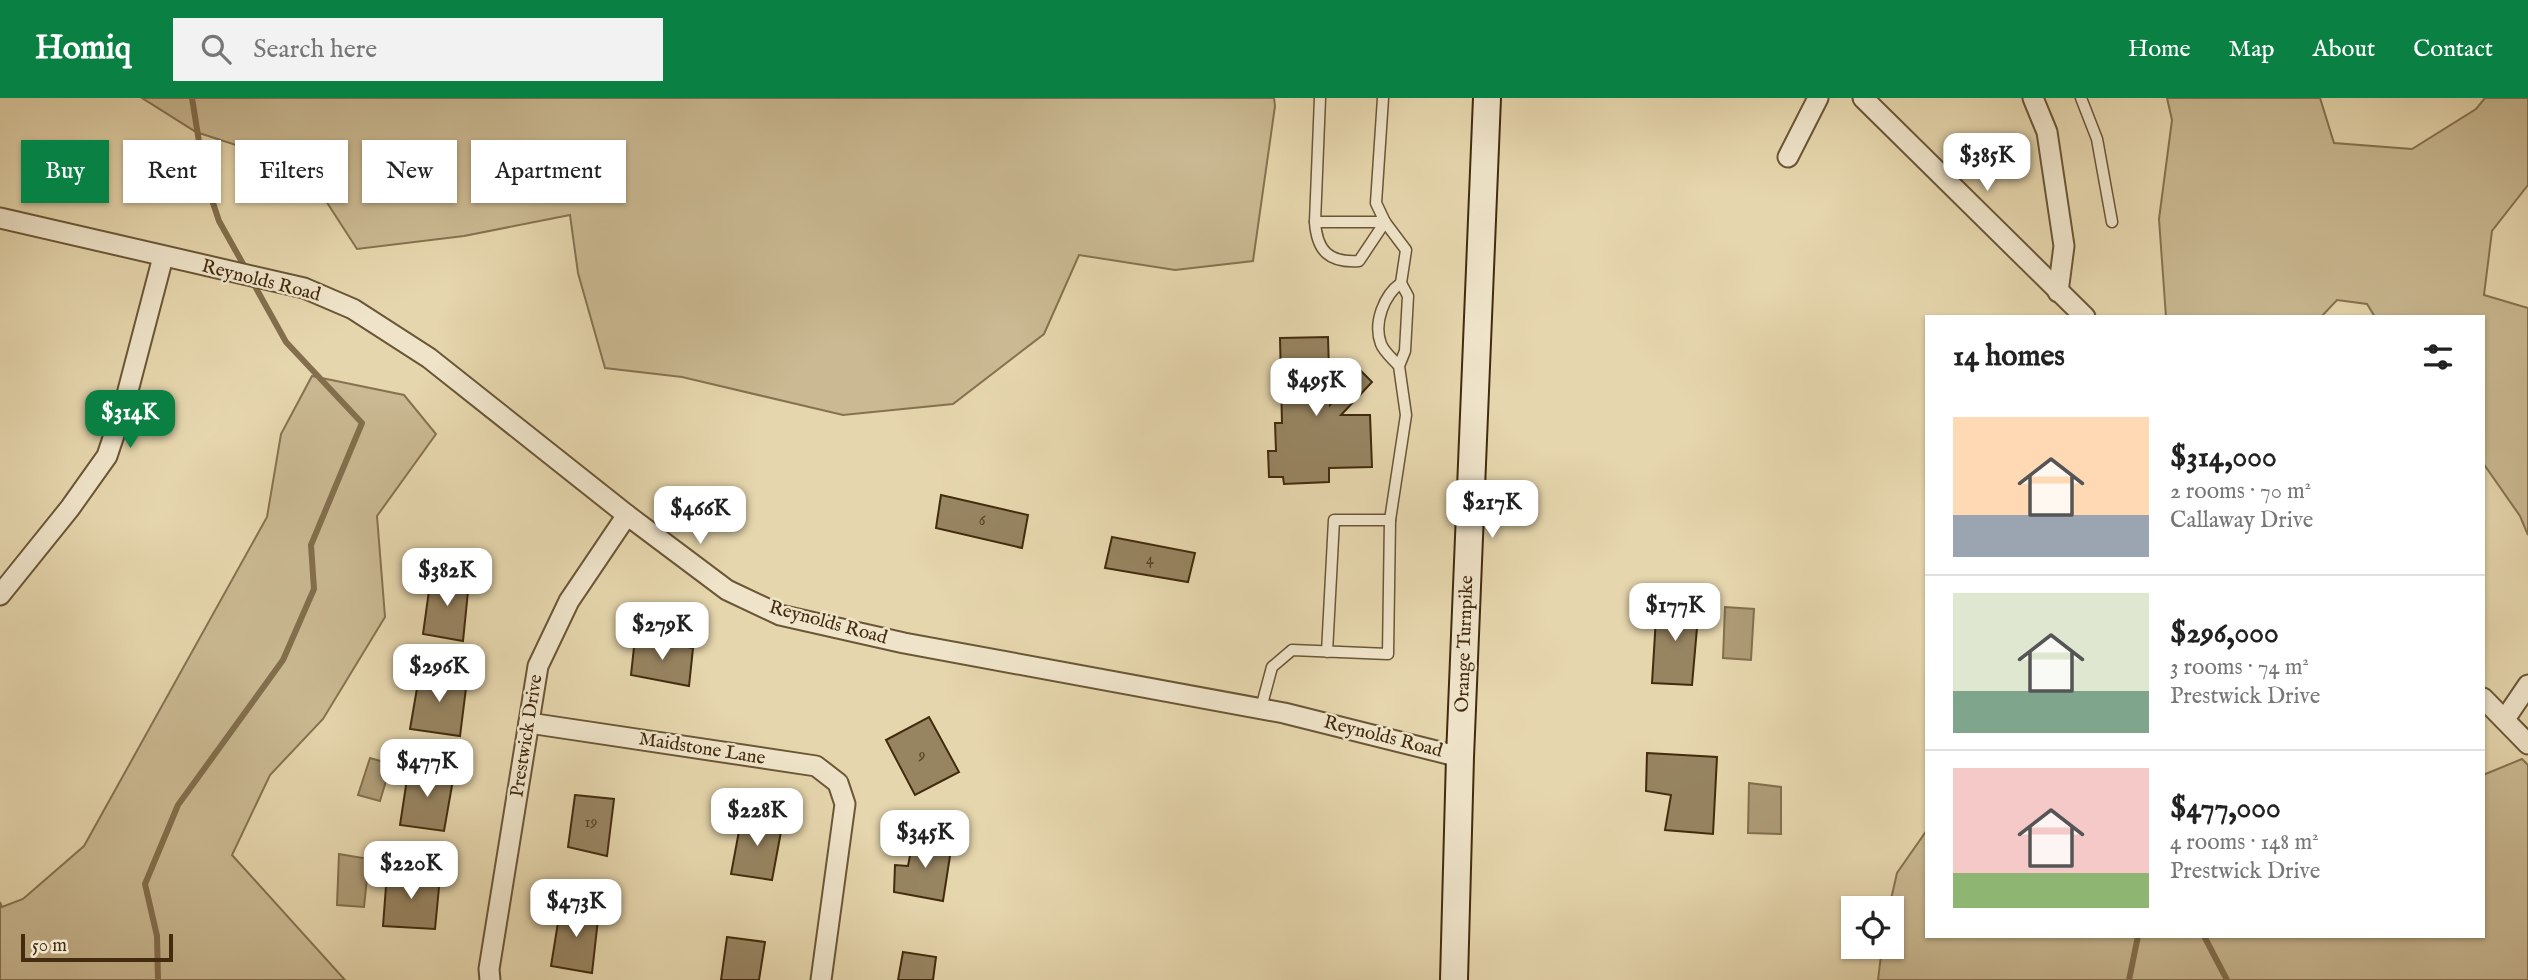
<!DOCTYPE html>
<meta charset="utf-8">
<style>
:root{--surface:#fff;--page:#f2f2f2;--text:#222;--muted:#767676;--line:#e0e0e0;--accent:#0b8043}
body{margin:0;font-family:"IM FELL English",serif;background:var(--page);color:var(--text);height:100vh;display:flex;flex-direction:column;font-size:26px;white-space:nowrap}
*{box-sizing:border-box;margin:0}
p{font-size:23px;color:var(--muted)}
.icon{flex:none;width:38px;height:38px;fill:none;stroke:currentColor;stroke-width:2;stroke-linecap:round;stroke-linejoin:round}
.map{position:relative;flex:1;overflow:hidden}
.panel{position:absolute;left:1925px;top:217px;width:560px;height:623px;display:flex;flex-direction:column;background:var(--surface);border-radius:0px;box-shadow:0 2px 5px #0004}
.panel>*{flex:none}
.top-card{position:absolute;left:21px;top:42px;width:665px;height:63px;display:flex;gap:14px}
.tools{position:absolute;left:1841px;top:798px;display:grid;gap:14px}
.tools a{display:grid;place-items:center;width:63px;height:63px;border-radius:0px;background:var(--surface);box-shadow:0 2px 5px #0004;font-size:35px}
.scale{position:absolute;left:21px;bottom:18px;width:152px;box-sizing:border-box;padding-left:7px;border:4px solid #422b0e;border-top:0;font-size:19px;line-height:24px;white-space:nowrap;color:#422b0e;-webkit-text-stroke:5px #efe4ca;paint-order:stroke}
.price{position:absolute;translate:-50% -60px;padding:0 16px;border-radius:14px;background:#fff;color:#222;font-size:23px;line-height:46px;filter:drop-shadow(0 2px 4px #0008)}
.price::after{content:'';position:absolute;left:50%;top:42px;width:21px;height:16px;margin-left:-10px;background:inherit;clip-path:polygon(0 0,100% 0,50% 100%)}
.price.selected{background:var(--accent);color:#fff}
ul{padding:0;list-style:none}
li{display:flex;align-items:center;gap:21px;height:175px;padding:0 28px}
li+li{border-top:2px solid var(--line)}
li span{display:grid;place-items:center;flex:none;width:196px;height:140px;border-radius:0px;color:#555}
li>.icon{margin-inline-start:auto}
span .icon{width:84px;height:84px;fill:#fffc;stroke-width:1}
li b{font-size:30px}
h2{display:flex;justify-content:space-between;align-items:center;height:84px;padding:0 28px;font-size:30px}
.tag{padding:0 24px;border-radius:0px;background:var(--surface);box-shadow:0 2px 5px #0004;font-size:24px;line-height:63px}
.tag.selected{background:var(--accent);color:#fff}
header{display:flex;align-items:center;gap:42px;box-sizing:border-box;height:98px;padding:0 35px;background:var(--accent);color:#fff}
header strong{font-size:33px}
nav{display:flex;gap:38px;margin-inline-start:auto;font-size:24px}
.search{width:490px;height:63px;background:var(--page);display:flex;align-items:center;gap:18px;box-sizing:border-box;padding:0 24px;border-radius:0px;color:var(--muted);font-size:26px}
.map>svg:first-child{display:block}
.green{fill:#cab992;stroke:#867250;stroke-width:2}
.water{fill:#ae9c77;stroke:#836f4d;stroke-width:2}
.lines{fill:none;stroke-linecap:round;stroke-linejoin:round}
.stream{stroke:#836f4d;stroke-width:6}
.building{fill:#978461;stroke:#422b0e;stroke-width:2}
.service-casing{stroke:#6b5636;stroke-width:13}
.minor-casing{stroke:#6b5636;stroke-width:23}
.secondary-casing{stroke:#422b0e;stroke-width:30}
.service{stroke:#efe4ca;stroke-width:10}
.minor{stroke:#efe4ca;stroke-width:19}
.secondary{stroke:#efe4ca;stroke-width:26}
.labels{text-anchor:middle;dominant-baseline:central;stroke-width:5;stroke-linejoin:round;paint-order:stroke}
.number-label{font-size:16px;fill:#574123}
.street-label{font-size:19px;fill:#422b0e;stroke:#efe4ca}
</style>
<header>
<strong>Homiq</strong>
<div class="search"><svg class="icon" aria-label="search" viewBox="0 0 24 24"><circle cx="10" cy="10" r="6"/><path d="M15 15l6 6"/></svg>Search here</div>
<nav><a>Home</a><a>Map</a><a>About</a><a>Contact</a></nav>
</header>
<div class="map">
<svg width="2528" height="882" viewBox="0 0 2528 882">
<rect width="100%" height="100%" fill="#e6d6ad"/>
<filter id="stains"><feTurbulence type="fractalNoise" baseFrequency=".00286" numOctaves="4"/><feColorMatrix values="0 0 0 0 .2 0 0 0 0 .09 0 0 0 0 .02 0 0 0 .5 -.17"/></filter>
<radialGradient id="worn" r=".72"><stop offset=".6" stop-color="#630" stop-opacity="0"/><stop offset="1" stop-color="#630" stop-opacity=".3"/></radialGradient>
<g class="green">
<polygon points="142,0 1274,0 1275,8 1253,163 1175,172 1079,157 1044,236 953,306 843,317 682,279 605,270 578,175 570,117 464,138 357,151 304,69 196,34"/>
<polygon points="2167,0 2320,0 2334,45 2412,51 2476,11 2485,0 2528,0 2528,87 2492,133 2484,197 2528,210 2528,437 2520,418 2483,365 2483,219 2375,219 2367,206 2337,202 2321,219 2166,219 2159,121 2172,22"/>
<polygon points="312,278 404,297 436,336 377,418 385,519 323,621 270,677 232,757 345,882 0,882 0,804 2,809 23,801 84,748 267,419 281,336"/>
<polygon points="2522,661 2528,667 2528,882 1878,882 1882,849 1892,849 1892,810 1889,810 1897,775 1927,732 1927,838 2483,838 2483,677"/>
</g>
<g class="water">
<polygon points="1725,509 1754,511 1751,562 1723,560"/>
<polygon points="370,660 391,666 380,703 358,697"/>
<polygon points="1749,685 1781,689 1781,736 1748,735"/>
<polygon points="339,756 369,761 364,809 337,807"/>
</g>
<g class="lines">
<g class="stream">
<polyline points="192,0 205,81 219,123 247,173"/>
<polyline points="2204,838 2227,882"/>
<polyline points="158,882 157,838 145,786 178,707 283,562 314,491 311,447 362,325 286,244 252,183"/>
<polyline points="2129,882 2138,838"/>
</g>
</g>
<g class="building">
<polygon points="1328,239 1330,307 1361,273 1372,284 1341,317 1370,317 1372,369 1329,370 1329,384 1284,386 1283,379 1269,379 1268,353 1276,353 1275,325 1282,325 1280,240"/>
<polygon points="941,397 1028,417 1022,450 936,430"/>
<polygon points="1112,439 1195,455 1188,484 1105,470"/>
<polygon points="431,478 469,483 463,543 423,536"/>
<polygon points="1657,503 1699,507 1692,587 1652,585"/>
<polygon points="635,540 693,550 689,588 631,577"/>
<polygon points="420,573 467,582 460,638 410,631"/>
<polygon points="929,619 959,674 915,697 886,642"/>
<polygon points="1647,655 1717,659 1713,736 1665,732 1671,697 1646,693"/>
<polygon points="409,668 454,676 444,733 400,727"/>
<polygon points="575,697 614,701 607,758 568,749"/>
<polygon points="742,717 783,723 772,782 731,776"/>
<polygon points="914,737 952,745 943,803 894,794 895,767 908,768"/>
<polygon points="387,775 440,779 435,831 383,828"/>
<polygon points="561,806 599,812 592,875 551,868"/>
<polygon points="727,839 765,844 759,882 721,882"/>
<polygon points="903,854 936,859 933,882 898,882"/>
</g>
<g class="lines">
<g class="service-casing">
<g id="service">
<polyline points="1320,0 1315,124 1385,124"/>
<polyline points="1383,0 1376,105 1385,124 1406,152 1401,185"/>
<polyline points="2081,0 2097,41 2112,124"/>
<path d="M1315 124C1317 153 1329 165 1359 163L1385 124"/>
<path d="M1390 422 1406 317 1399 268 1405 253 1408 198 1401 185C1384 197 1373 225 1381 246 1384 254 1393 261 1399 268"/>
<polyline points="1261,610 1272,569 1292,552 1388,556 1390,422 1334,422 1327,554"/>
</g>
</g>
<g class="minor-casing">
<g id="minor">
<polyline points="1863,0 2085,219"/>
<polyline points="2033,0 2047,34 2064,148 2058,194"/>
<polyline points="1788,59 1818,0"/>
<polyline points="0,120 304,190 353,211 429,260 627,417 727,492 780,517 904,545 1284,615 1460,659"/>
<polyline points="0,497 70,410 107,358 125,304 163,159"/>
<polyline points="2483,600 2528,646"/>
<polyline points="2505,621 2528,587"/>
<polyline points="529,625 816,668 838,685 845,706 821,882"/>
<polyline points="490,882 489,871 538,568 569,503 627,417"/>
</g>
</g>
<g class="secondary-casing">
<polyline id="secondary" points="1454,882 1460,659 1487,0"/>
</g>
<use href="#service" class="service"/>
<use href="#minor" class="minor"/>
<use href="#secondary" class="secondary"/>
</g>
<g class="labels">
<g class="number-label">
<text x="982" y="423">6</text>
<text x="1150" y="462">4</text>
<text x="922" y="658">9</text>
<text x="591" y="725">19</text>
</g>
<g class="street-label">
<text transform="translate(261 183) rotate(14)">Reynolds Road</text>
<text transform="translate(828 525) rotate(15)">Reynolds Road</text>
<text transform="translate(1465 546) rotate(-88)">Orange Turnpike</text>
<text transform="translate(527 638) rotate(-81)">Prestwick Drive</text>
<text transform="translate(1383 639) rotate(14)">Reynolds Road</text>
<text transform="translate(702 651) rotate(9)">Maidstone Lane</text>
</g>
</g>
<rect width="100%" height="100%" filter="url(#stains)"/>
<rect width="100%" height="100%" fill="url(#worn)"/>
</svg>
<div class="tools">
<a><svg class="icon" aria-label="locate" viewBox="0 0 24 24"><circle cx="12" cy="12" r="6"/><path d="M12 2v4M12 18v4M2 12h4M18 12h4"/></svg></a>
</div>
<div class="scale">50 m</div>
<b class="price" style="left:1987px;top:95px">$385K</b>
<b class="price" style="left:1316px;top:320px">$495K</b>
<b class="price selected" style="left:130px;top:352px">$314K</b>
<b class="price" style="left:1492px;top:442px">$217K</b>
<b class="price" style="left:700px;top:448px">$466K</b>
<b class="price" style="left:447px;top:510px">$382K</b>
<b class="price" style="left:1675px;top:545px">$177K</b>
<b class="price" style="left:662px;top:564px">$279K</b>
<b class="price" style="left:439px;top:606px">$296K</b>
<b class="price" style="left:427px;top:701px">$477K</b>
<b class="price" style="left:757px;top:750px">$228K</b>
<b class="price" style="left:925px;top:772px">$345K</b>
<b class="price" style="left:411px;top:803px">$220K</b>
<b class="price" style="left:576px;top:841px">$473K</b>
<div class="top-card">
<a class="tag selected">Buy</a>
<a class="tag">Rent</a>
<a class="tag">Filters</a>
<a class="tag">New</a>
<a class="tag">Apartment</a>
</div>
<section class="panel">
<h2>14 homes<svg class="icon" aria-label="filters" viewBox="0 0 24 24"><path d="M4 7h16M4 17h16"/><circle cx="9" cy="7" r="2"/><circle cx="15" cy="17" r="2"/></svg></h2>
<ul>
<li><span style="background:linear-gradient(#ffd9b3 70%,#9aa5b1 0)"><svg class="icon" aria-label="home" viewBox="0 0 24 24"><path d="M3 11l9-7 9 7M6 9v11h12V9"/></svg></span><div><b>$314,000</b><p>2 rooms · 70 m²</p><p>Callaway Drive</p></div></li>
<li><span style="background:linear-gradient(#dfe7d0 70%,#7fa58c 0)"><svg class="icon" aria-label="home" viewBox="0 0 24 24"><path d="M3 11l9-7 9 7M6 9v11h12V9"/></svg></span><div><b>$296,000</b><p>3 rooms · 74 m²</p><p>Prestwick Drive</p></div></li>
<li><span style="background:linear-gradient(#f6c9c9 75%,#8fb573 0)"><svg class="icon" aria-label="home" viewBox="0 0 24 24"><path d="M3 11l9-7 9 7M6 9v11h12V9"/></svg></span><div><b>$477,000</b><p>4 rooms · 148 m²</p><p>Prestwick Drive</p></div></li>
</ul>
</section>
</div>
